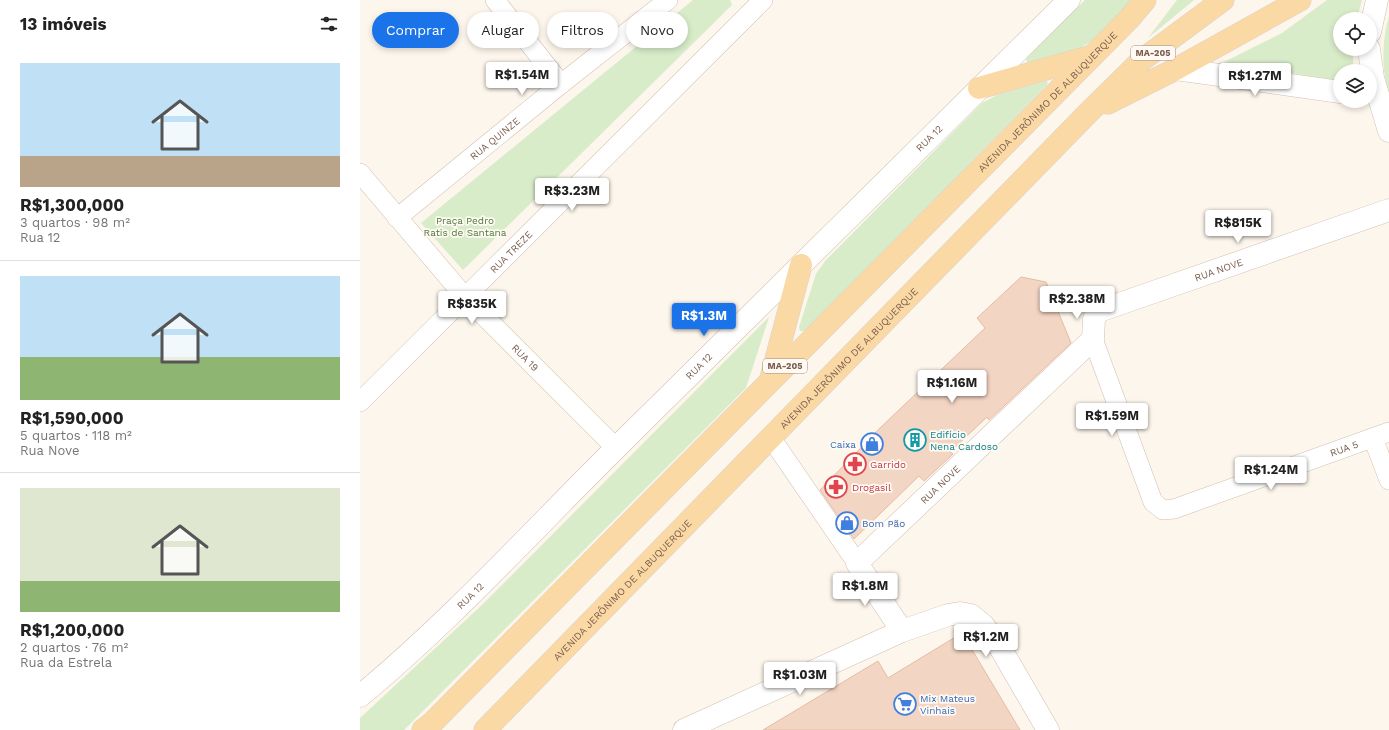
<!DOCTYPE html>
<html lang="pt">
<meta charset="utf-8">
<style>
:root{--surface:#fff;--page:#f2f2f2;--text:#222;--muted:#767676;--line:#e0e0e0;--accent:#1a73e8}
body{margin:0;font-family:"Work Sans",sans-serif;background:var(--page);color:var(--text);height:100vh;display:flex;flex-direction:column;font-size:15px;white-space:nowrap}
*{box-sizing:border-box;margin:0}
p{font-size:13px;color:var(--muted)}
.icon{flex:none;width:22px;height:22px;fill:none;stroke:currentColor;stroke-width:2;stroke-linecap:round;stroke-linejoin:round}
.map{position:relative;flex:1;overflow:hidden}
.panel{display:flex;flex-direction:column;background:var(--surface);width:360px}
.panel>*{flex:none}
.banner{position:absolute;left:12px;top:12px;width:380px;height:36px;display:flex;gap:8px}
.controls{position:absolute;left:973px;top:12px;display:grid;gap:8px}
.controls a{display:grid;place-items:center;width:44px;height:44px;border-radius:50%;background:var(--surface);box-shadow:0 2px 6px #0003;font-size:20px}
.price{position:absolute;translate:-50% -34px;padding:0 9px;border-radius:4px;background:#fff;color:#222;font-size:13px;line-height:26px;filter:drop-shadow(0 1px 2px #0008)}
.price::after{content:'';position:absolute;left:50%;top:24px;width:12px;height:9px;margin-left:-6px;background:inherit;clip-path:polygon(0 0,100% 0,50% 100%)}
.price.active{background:var(--accent);color:#fff}
ul{padding:0;list-style:none}
li{display:grid;align-content:center;gap:8px;height:212px;padding:0 20px}
li+li{border-top:1px solid var(--line)}
li span{display:grid;place-items:center;height:124px;border-radius:0px;color:#555}
li>.icon{margin-inline-start:auto}
span .icon{width:72px;height:72px;fill:#fffc;stroke-width:1}
li b{font-size:17px}
h2{display:flex;justify-content:space-between;align-items:center;height:48px;padding:0 20px;font-size:17px}
.tag{padding:0 14px;border-radius:18px;background:var(--surface);box-shadow:0 2px 6px #0003;font-size:14px;line-height:36px}
.tag.active{background:var(--accent);color:#fff}
main{display:flex;flex:1;min-height:0}
.map>svg:first-child{display:block}
.green{fill:#d8ecc9}
.building{fill:#f3d5c3;stroke:#e6bba3}
.lines{fill:none;stroke-linecap:round;stroke-linejoin:round}
.minor-casing{stroke:#d1beb0;stroke-width:20}
.tertiary-casing{stroke:#d1beb0;stroke-width:23}
.primary-casing{stroke:#dad1cd;stroke-width:23}
.minor{stroke:#fff;stroke-width:19}
.tertiary{stroke:#fff;stroke-width:22}
.primary{stroke:#fbd9a5;stroke-width:22}
.labels{text-anchor:middle;dominant-baseline:central;stroke-width:3.5;stroke-linejoin:round;paint-order:stroke}
.shield{fill:#fffaf3;stroke:#a28b7f;stroke-width:1}
.shield-label{font-size:9px;font-weight:bold;fill:#7a5c4d}
.street-label{font-size:10px;fill:#7a5c4d;stroke:#fffaf3}
.park-label{font-size:10px;fill:#537a41;stroke:#fffaf3}
.culture-label{font-size:10px;fill:#0d838f;stroke:#fffaf3;text-anchor:start}
.shop-label{font-size:10px;fill:#366cbe;stroke:#fffaf3;text-anchor:start}
.health-label{font-size:10px;fill:#be3a42;stroke:#fffaf3;text-anchor:start}
</style>
<main>
<section class="panel">
<h2>13 imóveis<svg class="icon" aria-label="filters" viewBox="0 0 24 24"><path d="M4 7h16M4 17h16"/><circle cx="9" cy="7" r="2"/><circle cx="15" cy="17" r="2"/></svg></h2>
<ul>
<li><span style="background:linear-gradient(#bfe0f5 75%,#b9a48a 0)"><svg class="icon" aria-label="home" viewBox="0 0 24 24"><path d="M3 11l9-7 9 7M6 9v11h12V9"/></svg></span><div><b>R$1,300,000</b><p>3 quartos · 98 m²</p><p>Rua 12</p></div></li>
<li><span style="background:linear-gradient(#bfe0f5 65%,#8fb573 0)"><svg class="icon" aria-label="home" viewBox="0 0 24 24"><path d="M3 11l9-7 9 7M6 9v11h12V9"/></svg></span><div><b>R$1,590,000</b><p>5 quartos · 118 m²</p><p>Rua Nove</p></div></li>
<li><span style="background:linear-gradient(#dfe7d0 75%,#8fb573 0)"><svg class="icon" aria-label="home" viewBox="0 0 24 24"><path d="M3 11l9-7 9 7M6 9v11h12V9"/></svg></span><div><b>R$1,200,000</b><p>2 quartos · 76 m²</p><p>Rua da Estrela</p></div></li>
</ul>
</section>
<div class="map">
<svg width="1029" height="730" viewBox="0 0 1029 730">
<rect width="100%" height="100%" fill="#fdf6ec"/>
<g class="green">
<polygon points="333,0 370,0 372,5 103,270 61,223"/>
<path d="M725 0H775C762 13 750 29 735 39 716 53 691 58 669 66L666 60 668 56Z"/>
<polygon points="817,0 834,0 788,38"/>
<polygon points="967,0 1002,0 997,19 980,19 980,49 993,49 993,71 980,71 980,81 864,62 922,33"/>
<path d="M1029 17V93C1021 70 1022 39 1029 17Z"/>
<polygon points="686,81 688,82 687,85 445,331 440,331 439,327 456,274 465,261 622,103 637,95"/>
<polygon points="409,317 386,388 44,730 0,730 0,718 122,605"/>
</g>
<g class="building">
<polygon points="661,277 686,282 711,343 629,420 627,417 590,452 593,454 564,481 559,476 494,539 460,490 520,428 625,328 617,318"/>
<polygon points="602,633 660,730 403,730 518,661 528,678"/>
</g>
<g class="lines">
<g class="minor-casing">
<g id="minor">
<polyline points="135,0 201,84"/>
<path id="s1" d="M0 173 105 297 256 448"/>
<path id="s2" d="M37 218 201 84 308 0"/>
<path id="s3" d="M733 339 793 502 803 510 814 509 1029 432"/>
<path id="s4" d="M0 402 403 0"/>
<polyline points="411,438 497,563"/>
<polyline points="1013,438 1029,480"/>
</g>
</g>
<g class="tertiary-casing">
<g id="tertiary">
<polyline points="1010,32 1017,0"/>
<polyline points="1009,49 1013,78 1029,131"/>
<polyline points="816,69 980,92"/>
<path id="s5" d="M542 631 497 563 733 339 734 319 739 311 1029 210"/>
<path id="s6" d="M0 696C92 620 173 530 258 446 408 297 558 148 709 0"/>
<polyline points="324,730 542,631 588,615 600,613 611,615 623,625 638,644 688,730"/>
</g>
</g>
<g class="primary-casing">
<g id="primary">
<polyline points="619,88 732,56"/>
<polyline points="748,103 816,69 940,0"/>
<polyline points="411,378 441,265"/>
<path id="s7" d="M63 730 72 723 769 19 785 0"/>
<path id="s8" d="M125 730 729 112 782 60 863 0"/>
</g>
</g>
<use href="#minor" class="minor"/>
<use href="#tertiary" class="tertiary"/>
<use href="#primary" class="primary"/>
</g>
<defs>
<g id="building-ring" transform="scale(1.15)"><circle r="9.5" fill="#fffaf3" stroke="#0f9aa8" stroke-width="1.5"/><path d="M-4-6H4V6H1V3H-1V6H-4ZM-2.5-4.3h1.7v1.8h-1.7ZM.8-4.3h1.7v1.8H.8ZM-2.5-1h1.7V.8h-1.7ZM.8-1h1.7V.8H.8Z" fill="#0f9aa8"/></g>
<g id="shop-ring" transform="scale(1.15)"><circle r="9.5" fill="#fffaf3" stroke="#3f7fe0" stroke-width="1.5"/><path d="M-5-2.5h2.3a2.7 3.5 0 0 1 5.4 0H5L5.5 6h-11ZM-1.5-2.5h3a1.5 2.3 0 0 0-3 0Z" fill="#3f7fe0"/></g>
<g id="pharmacy-ring" transform="scale(1.15)"><circle r="9.5" fill="#fffaf3" stroke="#e0444e" stroke-width="1.5"/><path d="M-2-6h4v4h4v4h-4v4h-4v-4h-4v-4h4Z" fill="#e0444e"/></g>
<g id="supermarket-ring" transform="scale(1.15)"><circle r="9.5" fill="#fffaf3" stroke="#3f7fe0" stroke-width="1.5"/><path d="M-6-5.5h2.5l.6 2H6L4.5 2H-2.5L-4.4-4H-6ZM-1.5 3.2a1.3 1.3 0 1 0 .1 0ZM3 3.2a1.3 1.3 0 1 0 .1 0Z" fill="#3f7fe0"/></g>
</defs>
<g fill-rule="evenodd">
<use href="#building-ring" x="555" y="440"/>
<use href="#shop-ring" x="512" y="444"/>
<use href="#pharmacy-ring" x="495" y="464"/>
<use href="#pharmacy-ring" x="476" y="487"/>
<use href="#shop-ring" x="487" y="523"/>
<use href="#supermarket-ring" x="545" y="704"/>
</g>
<g class="labels">
<g class="shield">
<rect x="771" y="46" width="44" height="14" rx="3"/>
<rect x="403" y="359" width="44" height="14" rx="3"/>
</g>
<g class="shield-label">
<text x="793" y="53">MA-205</text>
<text x="425" y="366">MA-205</text>
</g>
<g class="street-label">
<text stroke="none"><textPath href="#s7" startOffset="886">AVENIDA JERÔNIMO DE ALBUQUERQUE</textPath></text>
<text stroke="none"><textPath href="#s2" startOffset="126">RUA QUINZE</textPath></text>
<text stroke="none"><textPath href="#s6" startOffset="797">RUA 12</textPath></text>
<text stroke="none"><textPath href="#s4" startOffset="213">RUA TREZE</textPath></text>
<text stroke="none"><textPath href="#s5" startOffset="563">RUA NOVE</textPath></text>
<text stroke="none"><textPath href="#s1" startOffset="248">RUA 19</textPath></text>
<text stroke="none"><textPath href="#s8" startOffset="520">AVENIDA JERÔNIMO DE ALBUQUERQUE</textPath></text>
<text stroke="none"><textPath href="#s6" startOffset="473">RUA 12</textPath></text>
<text stroke="none"><textPath href="#s3" startOffset="378">RUA 5</textPath></text>
<text stroke="none"><textPath href="#s5" startOffset="196">RUA NOVE</textPath></text>
<text stroke="none"><textPath href="#s8" startOffset="196">AVENIDA JERÔNIMO DE ALBUQUERQUE</textPath></text>
<text stroke="none"><textPath href="#s6" startOffset="149">RUA 12</textPath></text>
</g>
<g class="park-label">
<text x="105" y="220">Praça Pedro<tspan x="105" dy="12">Ratis de Santana</tspan></text>
</g>
<g class="culture-label">
<text x="570" y="434">Edifício<tspan x="570" dy="12">Nena Cardoso</tspan></text>
</g>
<g class="shop-label">
<text x="496" y="444" text-anchor="end">Caixa</text>
<text x="502" y="523">Bom Pão</text>
<text x="560" y="698">Mix Mateus<tspan x="560" dy="12">Vinhais</tspan></text>
</g>
<g class="health-label">
<text x="510" y="464">Garrido</text>
<text x="492" y="487">Drogasil</text>
</g>
</g>
</svg>
<div class="controls">
<a><svg class="icon" aria-label="locate" viewBox="0 0 24 24"><circle cx="12" cy="12" r="6"/><path d="M12 2v4M12 18v4M2 12h4M18 12h4"/></svg></a>
<a><svg class="icon" aria-label="layers" viewBox="0 0 24 24"><path d="M12 4l9 5-9 5-9-5zM3 14l9 5 9-5"/></svg></a>
</div>
<b class="price" style="left:162px;top:96px">R$1.54M</b>
<b class="price" style="left:895px;top:97px">R$1.27M</b>
<b class="price" style="left:212px;top:212px">R$3.23M</b>
<b class="price" style="left:878px;top:244px">R$815K</b>
<b class="price" style="left:717px;top:320px">R$2.38M</b>
<b class="price" style="left:112px;top:325px">R$835K</b>
<b class="price active" style="left:344px;top:337px">R$1.3M</b>
<b class="price" style="left:592px;top:404px">R$1.16M</b>
<b class="price" style="left:752px;top:437px">R$1.59M</b>
<b class="price" style="left:911px;top:491px">R$1.24M</b>
<b class="price" style="left:505px;top:607px">R$1.8M</b>
<b class="price" style="left:626px;top:658px">R$1.2M</b>
<b class="price" style="left:440px;top:696px">R$1.03M</b>
<div class="banner">
<a class="tag active">Comprar</a>
<a class="tag">Alugar</a>
<a class="tag">Filtros</a>
<a class="tag">Novo</a>
</div>
</div>
</main>
